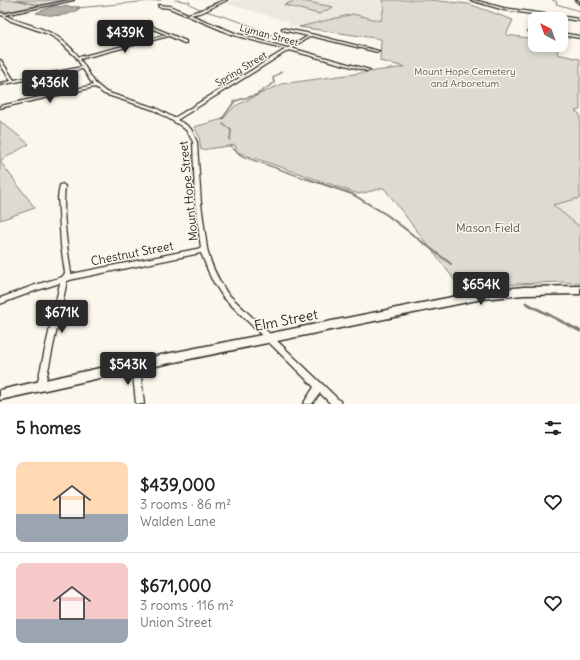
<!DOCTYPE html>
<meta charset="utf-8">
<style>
:root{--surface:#fff;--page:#f2f2f2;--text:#222;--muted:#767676;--line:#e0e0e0;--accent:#2b2b2b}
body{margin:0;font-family:Delius,sans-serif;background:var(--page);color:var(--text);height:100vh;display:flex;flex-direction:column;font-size:15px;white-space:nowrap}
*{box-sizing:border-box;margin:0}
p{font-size:13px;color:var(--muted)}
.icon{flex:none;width:22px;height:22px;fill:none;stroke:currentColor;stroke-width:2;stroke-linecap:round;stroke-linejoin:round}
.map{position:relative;height:404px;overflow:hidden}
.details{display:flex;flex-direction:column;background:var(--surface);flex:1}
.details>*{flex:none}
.needle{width:26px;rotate:319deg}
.buttons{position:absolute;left:528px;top:12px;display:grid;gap:8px}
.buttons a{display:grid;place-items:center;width:40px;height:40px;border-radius:8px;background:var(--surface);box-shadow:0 2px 6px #0003;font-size:20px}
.price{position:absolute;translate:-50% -34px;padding:0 9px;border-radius:4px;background:var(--accent);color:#fff;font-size:13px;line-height:26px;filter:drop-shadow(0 1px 2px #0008)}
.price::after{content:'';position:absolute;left:50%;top:24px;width:12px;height:9px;margin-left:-6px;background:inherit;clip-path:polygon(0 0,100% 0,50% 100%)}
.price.on{background:#222;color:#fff}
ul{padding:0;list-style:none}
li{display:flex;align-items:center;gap:12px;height:100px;padding:0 16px}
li+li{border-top:1px solid var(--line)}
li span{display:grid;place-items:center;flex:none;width:112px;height:80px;border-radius:8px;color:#555}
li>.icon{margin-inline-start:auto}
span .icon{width:48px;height:48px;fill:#fffc;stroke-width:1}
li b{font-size:17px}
h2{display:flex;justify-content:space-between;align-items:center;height:48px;padding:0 16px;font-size:17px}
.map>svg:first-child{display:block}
.built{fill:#ebe8de}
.green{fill:#dddad0;stroke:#84827e}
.water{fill:#b1afa7;stroke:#7b7a75}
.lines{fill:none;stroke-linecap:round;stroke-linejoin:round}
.stream-far3{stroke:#7b7a75;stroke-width:1}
.stream-far2{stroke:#7b7a75;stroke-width:1.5}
.stream-far1{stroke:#7b7a75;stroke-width:2}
.stream{stroke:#7b7a75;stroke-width:3}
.minor-casing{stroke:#2b2b2b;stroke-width:2.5}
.major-casing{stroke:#2b2b2b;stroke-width:3}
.minor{fill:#fbf7ec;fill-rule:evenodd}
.major{fill:#fbf7ec;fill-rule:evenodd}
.labels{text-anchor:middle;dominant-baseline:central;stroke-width:3;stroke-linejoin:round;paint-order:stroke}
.far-street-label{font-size:10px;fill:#2b2b2b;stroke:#fbf7ec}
.far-park-label{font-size:10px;fill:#585754;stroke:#fbf7ec}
.street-label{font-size:12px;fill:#2b2b2b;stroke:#fbf7ec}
.park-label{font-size:12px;fill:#585754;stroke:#fbf7ec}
.near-street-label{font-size:14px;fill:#2b2b2b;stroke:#fbf7ec}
</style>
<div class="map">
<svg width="580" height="404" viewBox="0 0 580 404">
<rect width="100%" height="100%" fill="#fbf7ec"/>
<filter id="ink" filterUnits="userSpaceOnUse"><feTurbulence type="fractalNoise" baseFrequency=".025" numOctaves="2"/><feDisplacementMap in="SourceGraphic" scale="8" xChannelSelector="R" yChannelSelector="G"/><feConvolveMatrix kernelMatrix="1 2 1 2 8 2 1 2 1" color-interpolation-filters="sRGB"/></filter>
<g filter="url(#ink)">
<g class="built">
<polygon points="235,0 382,0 384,7 382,21 353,14 299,27 286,25 290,22 225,3"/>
<polygon points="580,198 580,227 553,205"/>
</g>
<g class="green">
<polygon points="0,0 68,0 5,12 0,11"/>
<polygon points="297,0 333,7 319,14 284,5"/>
<polygon points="382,0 430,0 469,4 513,20 506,35 535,39 535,45 557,45 558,49 557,54 580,59 580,110 575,111 580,114 580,198 553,205 580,227 580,283 559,282 460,287 384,188 359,194 237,152 235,145 201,150 199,136 194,127 223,119 235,106 281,84 405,67 380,61 381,39 299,27 353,14 381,21 384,7"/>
<polygon points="0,121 29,144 0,161 35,208 0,220"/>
</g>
<path class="water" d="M53 6 80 7 79 9C65 18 51 16 36 13Z"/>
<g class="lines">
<g class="stream-far3">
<polyline points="15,0 38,5"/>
<polyline points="175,0 190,2 189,4 200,9"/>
<polyline points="552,0 557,2 556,4 580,11"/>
<polyline points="77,8 161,0"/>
<polyline points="206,11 244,23 272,35"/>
</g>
<g class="stream-far2">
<polyline points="222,119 235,101 256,95 274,83 273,78 281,72"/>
<polyline points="223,124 231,130 230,140"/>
<polyline points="230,146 242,156 307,179"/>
</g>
<polyline class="stream-far1" points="305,178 352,194 387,215 451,264"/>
<polyline class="stream" points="526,303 580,331"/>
<g class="minor-casing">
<g id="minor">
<path d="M70 0H74L5 15C19 23 36 25 51 33 61 38 72 48 79 57L167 35 151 28 150 24 151 23 153 27 186 41V43H184L169 36 80 59 95 83 106 92 156 108 174 118 286 49 233 35 169 8 159 7 158 5 170 6 188 14 201 10 224 0H227L203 12 191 15 235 33 288 48 308 36 282 30V28L311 34 379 51 377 52 311 36 291 48 370 70 367 71 289 50 177 120 185 124 191 129 197 142 201 203 207 248C210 264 218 279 227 293L340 401 341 404H331L320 393 312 404H303L314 387 223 297 211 278 201 253 74 279 67 281 45 385 44 388 41 389 38 388 37 385 60 283 35 291 0 304V298L35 285 62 277 65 273 61 246 58 197 60 185 62 184 65 186C62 214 67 245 71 273V274L201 248 195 203 193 142 187 131 181 126 154 110 104 94 95 87 0 108V106L93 85 83 69 0 85V83L11 81 0 64V60H1L14 80 82 67 76 57 58 40 48 34 11 21 2 15 0 16V12L3 14Z"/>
<polygon points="470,0 474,0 504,8 580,19 580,21 504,10"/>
<polygon points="575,0 577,0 580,2 580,4"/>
<polygon points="535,29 535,31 532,31 535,33 535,35 528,31"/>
<polygon points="561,33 580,36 580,38 561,35"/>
<polygon points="136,361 139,362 140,365 144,404 136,404 132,365 133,362"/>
</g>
</g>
<g class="major-casing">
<polygon id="major" points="580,286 580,294 524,295 482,299 136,370 0,400 0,390 136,360 482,291 524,287"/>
</g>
<use href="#minor" class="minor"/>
<use href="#major" class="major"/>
</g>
</g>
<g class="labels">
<g class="far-street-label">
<text transform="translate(269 35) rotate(15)">Lyman Street</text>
<text transform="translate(241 69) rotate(-31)">Spring Street</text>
</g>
<g class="far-park-label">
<text x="465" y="71">Mount Hope Cemetery<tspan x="465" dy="12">and Arboretum</tspan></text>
</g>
<g class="street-label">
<text transform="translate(188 191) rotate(-96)">Mount Hope Street</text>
<text transform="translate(132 253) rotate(-11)">Chestnut Street</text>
</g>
<g class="park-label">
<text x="488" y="227">Mason Field</text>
</g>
<g class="near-street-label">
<text transform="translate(286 320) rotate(-11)">Elm Street</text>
</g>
</g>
</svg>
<div class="buttons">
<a><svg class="needle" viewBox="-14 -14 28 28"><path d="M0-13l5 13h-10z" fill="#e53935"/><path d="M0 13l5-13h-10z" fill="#767676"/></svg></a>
</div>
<b class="price on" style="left:125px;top:54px">$439K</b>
<b class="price" style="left:50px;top:104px">$436K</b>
<b class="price" style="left:481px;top:306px">$654K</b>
<b class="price" style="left:62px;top:334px">$671K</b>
<b class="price" style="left:128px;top:386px">$543K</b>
</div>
<section class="details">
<h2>5 homes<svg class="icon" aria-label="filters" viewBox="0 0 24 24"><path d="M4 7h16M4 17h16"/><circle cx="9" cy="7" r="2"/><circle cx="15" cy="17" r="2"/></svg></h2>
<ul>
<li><span style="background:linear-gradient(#ffd9b3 65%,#9aa5b1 0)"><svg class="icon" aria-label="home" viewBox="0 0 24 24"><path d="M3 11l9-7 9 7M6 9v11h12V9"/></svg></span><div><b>$439,000</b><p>3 rooms · 86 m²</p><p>Walden Lane</p></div><svg class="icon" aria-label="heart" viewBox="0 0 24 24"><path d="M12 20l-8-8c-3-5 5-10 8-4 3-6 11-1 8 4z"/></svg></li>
<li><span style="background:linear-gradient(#f6c9c9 70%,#9aa5b1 0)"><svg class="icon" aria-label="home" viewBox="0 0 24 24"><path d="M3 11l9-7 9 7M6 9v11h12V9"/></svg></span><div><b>$671,000</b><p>3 rooms · 116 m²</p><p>Union Street</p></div><svg class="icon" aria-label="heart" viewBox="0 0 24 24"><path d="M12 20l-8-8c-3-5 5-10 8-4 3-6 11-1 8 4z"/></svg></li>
</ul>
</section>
